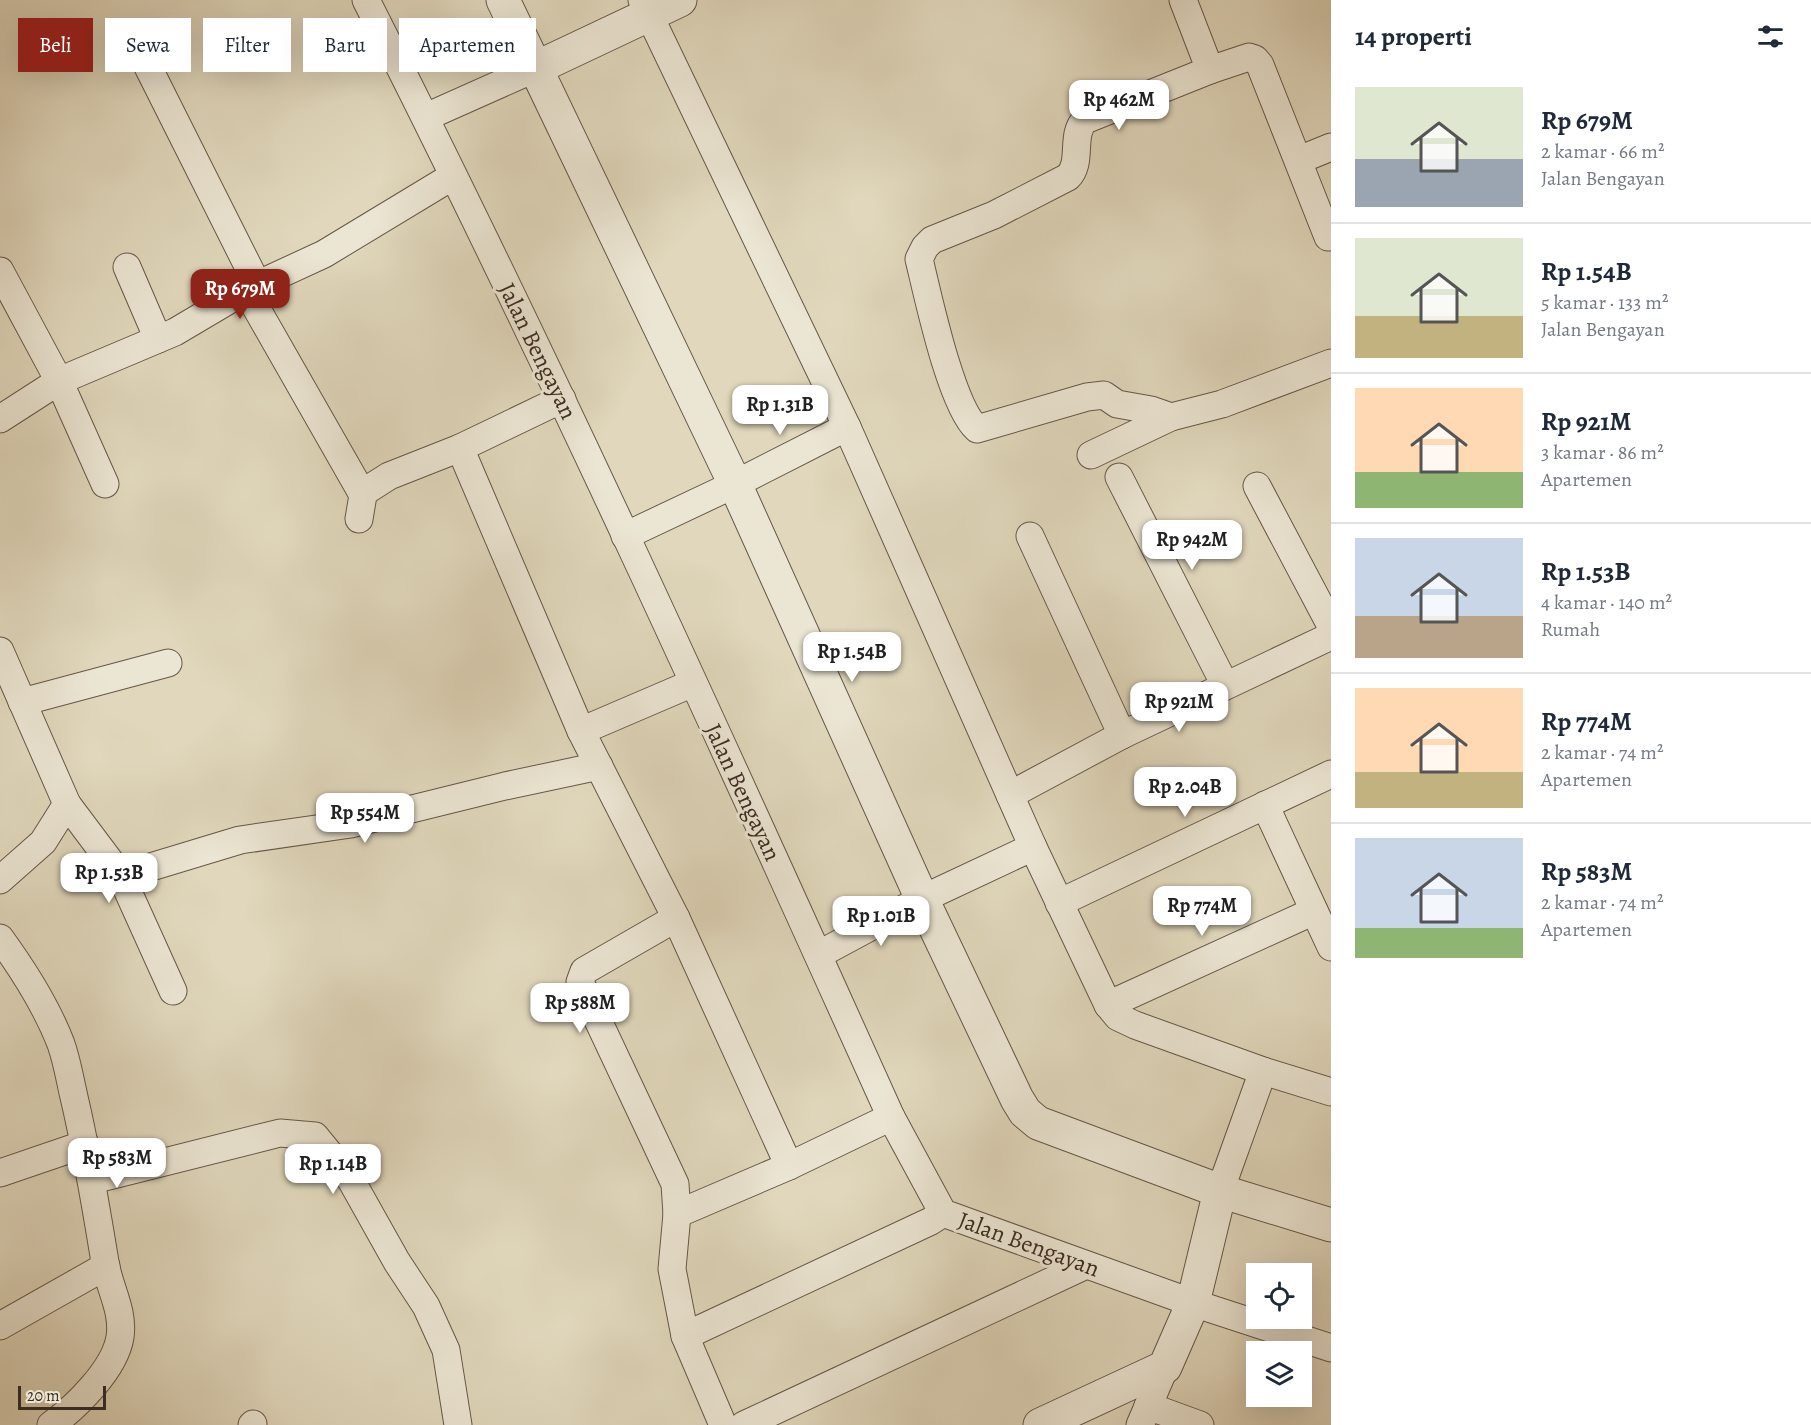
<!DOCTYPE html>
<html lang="id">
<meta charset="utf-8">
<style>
:root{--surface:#fff;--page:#f2f2f3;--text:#1f2937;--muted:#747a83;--line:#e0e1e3;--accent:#8f2418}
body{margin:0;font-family:Alegreya,serif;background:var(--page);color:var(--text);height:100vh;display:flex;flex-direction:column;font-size:22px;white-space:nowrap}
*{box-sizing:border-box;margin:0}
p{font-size:20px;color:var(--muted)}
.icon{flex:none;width:33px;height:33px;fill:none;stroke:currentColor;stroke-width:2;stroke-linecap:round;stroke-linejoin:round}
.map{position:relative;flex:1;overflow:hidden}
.sheet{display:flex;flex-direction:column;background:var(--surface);width:480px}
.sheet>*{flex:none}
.banner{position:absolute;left:18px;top:18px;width:570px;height:54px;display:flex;gap:12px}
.fabs{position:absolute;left:1246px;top:1263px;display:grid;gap:12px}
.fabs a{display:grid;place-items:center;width:66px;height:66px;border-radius:0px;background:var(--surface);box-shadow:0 6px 24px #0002;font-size:30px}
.scale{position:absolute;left:18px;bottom:15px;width:88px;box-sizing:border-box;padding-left:6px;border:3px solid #3d2c22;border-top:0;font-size:16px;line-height:21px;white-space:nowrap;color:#3d2c22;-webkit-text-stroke:4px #ebe5d3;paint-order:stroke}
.price{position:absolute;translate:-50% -51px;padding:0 14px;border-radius:12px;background:#fff;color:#222;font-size:20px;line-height:39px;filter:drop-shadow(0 2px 3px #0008)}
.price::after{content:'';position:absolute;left:50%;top:36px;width:18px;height:14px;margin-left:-9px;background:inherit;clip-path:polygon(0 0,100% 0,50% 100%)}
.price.active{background:var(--accent);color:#fff}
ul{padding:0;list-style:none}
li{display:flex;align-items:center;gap:18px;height:150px;padding:0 24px}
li+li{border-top:2px solid var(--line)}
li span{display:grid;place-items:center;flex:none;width:168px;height:120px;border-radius:0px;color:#555}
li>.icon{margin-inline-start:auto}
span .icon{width:72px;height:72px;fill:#fffc;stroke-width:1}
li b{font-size:26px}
h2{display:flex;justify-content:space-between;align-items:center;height:72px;padding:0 24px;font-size:26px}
.pill{padding:0 21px;border-radius:0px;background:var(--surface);box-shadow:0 6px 24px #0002;font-size:21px;line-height:54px}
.pill.active{background:var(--accent);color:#fff}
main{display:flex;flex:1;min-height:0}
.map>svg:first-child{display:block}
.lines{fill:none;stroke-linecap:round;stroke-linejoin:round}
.minor-casing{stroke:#665748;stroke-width:29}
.tertiary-casing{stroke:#665748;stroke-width:35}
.minor{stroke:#ebe5d3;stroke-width:27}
.tertiary{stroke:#ebe5d3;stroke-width:33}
.labels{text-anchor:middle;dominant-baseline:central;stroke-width:6;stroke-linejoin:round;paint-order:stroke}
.street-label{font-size:24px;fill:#3d2c22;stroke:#ebe5d3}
</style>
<main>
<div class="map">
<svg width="1331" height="1425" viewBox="0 0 1331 1425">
<rect width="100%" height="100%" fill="#e0d7bc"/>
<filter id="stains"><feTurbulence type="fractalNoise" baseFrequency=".00333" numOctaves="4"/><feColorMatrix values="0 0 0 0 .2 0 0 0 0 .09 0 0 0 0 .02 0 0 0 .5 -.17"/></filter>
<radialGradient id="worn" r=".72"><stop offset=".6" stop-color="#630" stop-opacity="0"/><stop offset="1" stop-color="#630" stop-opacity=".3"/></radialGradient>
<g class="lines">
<g class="minor-casing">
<g id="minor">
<path d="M366 0C552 367 722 742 891 1117L943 1213 1193 1303 1331 1348"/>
<polyline points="642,0 847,427 1033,847 1108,1005 1118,1017 1135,1025 1263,1071 1220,1191"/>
<polyline points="1183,0 1210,70"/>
<polyline points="133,37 257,284"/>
<polyline points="426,117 536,68"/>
<polyline points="1299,160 1331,147"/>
<path d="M1328 237 1260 65 1255 59 1249 57 1210 70 1085 120C1070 135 1083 162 1068 177L994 215 932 240 925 247 919 259C928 296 951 406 977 429L1087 397 1104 395 1117 404 1151 410 1171 417 1222 404 1331 363"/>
<polyline points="127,267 158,339"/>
<polyline points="0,271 59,381 105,484"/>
<polyline points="246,290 363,495"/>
<polyline points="0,419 59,381 175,332 246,290 324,254 453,176"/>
<polyline points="460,448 581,731"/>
<polyline points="1091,455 1171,417"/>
<polyline points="1119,477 1225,685"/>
<polyline points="1257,486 1331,626"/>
<polyline points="359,519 363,495 367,490 389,476 460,448 562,399"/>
<polyline points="625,536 735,484 847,427"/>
<polyline points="1030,536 1122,735"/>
<polyline points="0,651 67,804 121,876 173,991"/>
<polyline points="693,683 581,731 676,918 789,1166"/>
<polyline points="22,702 168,663"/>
<polyline points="1010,795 1122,735 1331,636"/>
<polyline points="1265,805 1331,947"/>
<polyline points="121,876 240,840 351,824 505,786 599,766"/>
<polyline points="0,880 43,842 67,804"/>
<polyline points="1059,903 1331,774"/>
<polyline points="676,918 584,971 580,982 675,1184 677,1214 672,1269 685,1336 723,1425"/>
<path d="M0 938C24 971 46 1005 61 1044 67 1061 70 1080 74 1097 87 1152 96 1207 105 1262 109 1288 124 1310 120 1337 115 1369 76 1407 51 1425"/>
<polyline points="818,955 922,899 1033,847"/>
<polyline points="1108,1005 1314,911"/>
<polyline points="1263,1071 1331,1092"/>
<polyline points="0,1173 85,1144"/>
<polyline points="93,1180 280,1133 315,1136 351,1180 397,1262 426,1306 446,1350 458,1425"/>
<polyline points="677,1214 789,1166 891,1117"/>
<polyline points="0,1326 106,1266"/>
<polyline points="685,1336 931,1221 943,1213"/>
<polyline points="1148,1406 1200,1425"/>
<polyline points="252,1425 253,1424"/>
<polyline points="744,1425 1086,1265"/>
<polyline points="1140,1425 1165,1367"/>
</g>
</g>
<g class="tertiary-casing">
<g id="tertiary">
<polyline points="503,0 735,484 922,899 1017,1099 1025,1112 1038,1123 1220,1191 1331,1225"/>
<polyline points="536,68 680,0"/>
<polyline points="1040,1425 1165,1367 1193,1303 1220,1191"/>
</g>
</g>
<use href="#minor" class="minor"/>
<use href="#tertiary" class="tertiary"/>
</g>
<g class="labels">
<g class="street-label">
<text transform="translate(538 351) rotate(64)">Jalan Bengayan</text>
<text transform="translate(743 792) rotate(65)">Jalan Bengayan</text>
<text transform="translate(1029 1244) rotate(20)">Jalan Bengayan</text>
</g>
</g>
<rect width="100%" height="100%" filter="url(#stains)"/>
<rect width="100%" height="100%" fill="url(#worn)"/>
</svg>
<div class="fabs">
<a><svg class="icon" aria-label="locate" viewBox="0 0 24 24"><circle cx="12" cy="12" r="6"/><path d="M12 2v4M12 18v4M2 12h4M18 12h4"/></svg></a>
<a><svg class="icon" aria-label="layers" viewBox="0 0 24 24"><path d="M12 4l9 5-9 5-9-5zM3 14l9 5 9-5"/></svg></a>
</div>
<div class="scale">20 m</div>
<b class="price" style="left:1119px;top:131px">Rp 462M</b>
<b class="price active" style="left:240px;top:320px">Rp 679M</b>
<b class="price" style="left:780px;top:436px">Rp 1.31B</b>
<b class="price" style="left:1192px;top:571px">Rp 942M</b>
<b class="price" style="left:852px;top:683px">Rp 1.54B</b>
<b class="price" style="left:1179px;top:733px">Rp 921M</b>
<b class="price" style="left:1185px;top:818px">Rp 2.04B</b>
<b class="price" style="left:365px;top:844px">Rp 554M</b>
<b class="price" style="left:109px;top:904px">Rp 1.53B</b>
<b class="price" style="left:1202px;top:937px">Rp 774M</b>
<b class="price" style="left:881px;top:947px">Rp 1.01B</b>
<b class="price" style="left:580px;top:1034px">Rp 588M</b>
<b class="price" style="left:117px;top:1189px">Rp 583M</b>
<b class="price" style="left:333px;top:1195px">Rp 1.14B</b>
<div class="banner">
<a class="pill active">Beli</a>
<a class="pill">Sewa</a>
<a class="pill">Filter</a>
<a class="pill">Baru</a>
<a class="pill">Apartemen</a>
</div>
</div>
<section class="sheet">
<h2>14 properti<svg class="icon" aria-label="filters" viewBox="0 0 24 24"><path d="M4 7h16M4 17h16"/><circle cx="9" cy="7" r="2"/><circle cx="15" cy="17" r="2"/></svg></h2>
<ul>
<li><span style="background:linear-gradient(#dfe7d0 60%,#9aa5b1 0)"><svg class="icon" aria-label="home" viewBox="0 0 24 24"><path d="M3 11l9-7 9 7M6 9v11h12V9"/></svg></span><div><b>Rp 679M</b><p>2 kamar · 66 m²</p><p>Jalan Bengayan</p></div></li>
<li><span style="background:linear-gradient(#dfe7d0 65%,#c2b280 0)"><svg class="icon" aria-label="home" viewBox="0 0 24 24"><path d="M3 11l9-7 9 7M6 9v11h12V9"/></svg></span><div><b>Rp 1.54B</b><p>5 kamar · 133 m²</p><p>Jalan Bengayan</p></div></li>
<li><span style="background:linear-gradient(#ffd9b3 70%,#8fb573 0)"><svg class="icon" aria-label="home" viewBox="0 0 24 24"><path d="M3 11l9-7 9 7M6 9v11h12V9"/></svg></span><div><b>Rp 921M</b><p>3 kamar · 86 m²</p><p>Apartemen</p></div></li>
<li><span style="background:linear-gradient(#c9d6e8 65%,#b9a48a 0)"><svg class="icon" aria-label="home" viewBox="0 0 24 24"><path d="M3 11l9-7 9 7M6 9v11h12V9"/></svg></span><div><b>Rp 1.53B</b><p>4 kamar · 140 m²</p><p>Rumah</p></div></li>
<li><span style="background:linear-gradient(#ffd9b3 70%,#c2b280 0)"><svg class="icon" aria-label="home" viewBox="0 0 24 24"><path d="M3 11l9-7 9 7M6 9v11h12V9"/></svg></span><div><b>Rp 774M</b><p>2 kamar · 74 m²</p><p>Apartemen</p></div></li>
<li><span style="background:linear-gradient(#c9d6e8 75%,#8fb573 0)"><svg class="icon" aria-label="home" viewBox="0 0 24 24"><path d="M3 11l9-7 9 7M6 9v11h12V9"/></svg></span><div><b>Rp 583M</b><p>2 kamar · 74 m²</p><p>Apartemen</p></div></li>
</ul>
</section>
</main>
